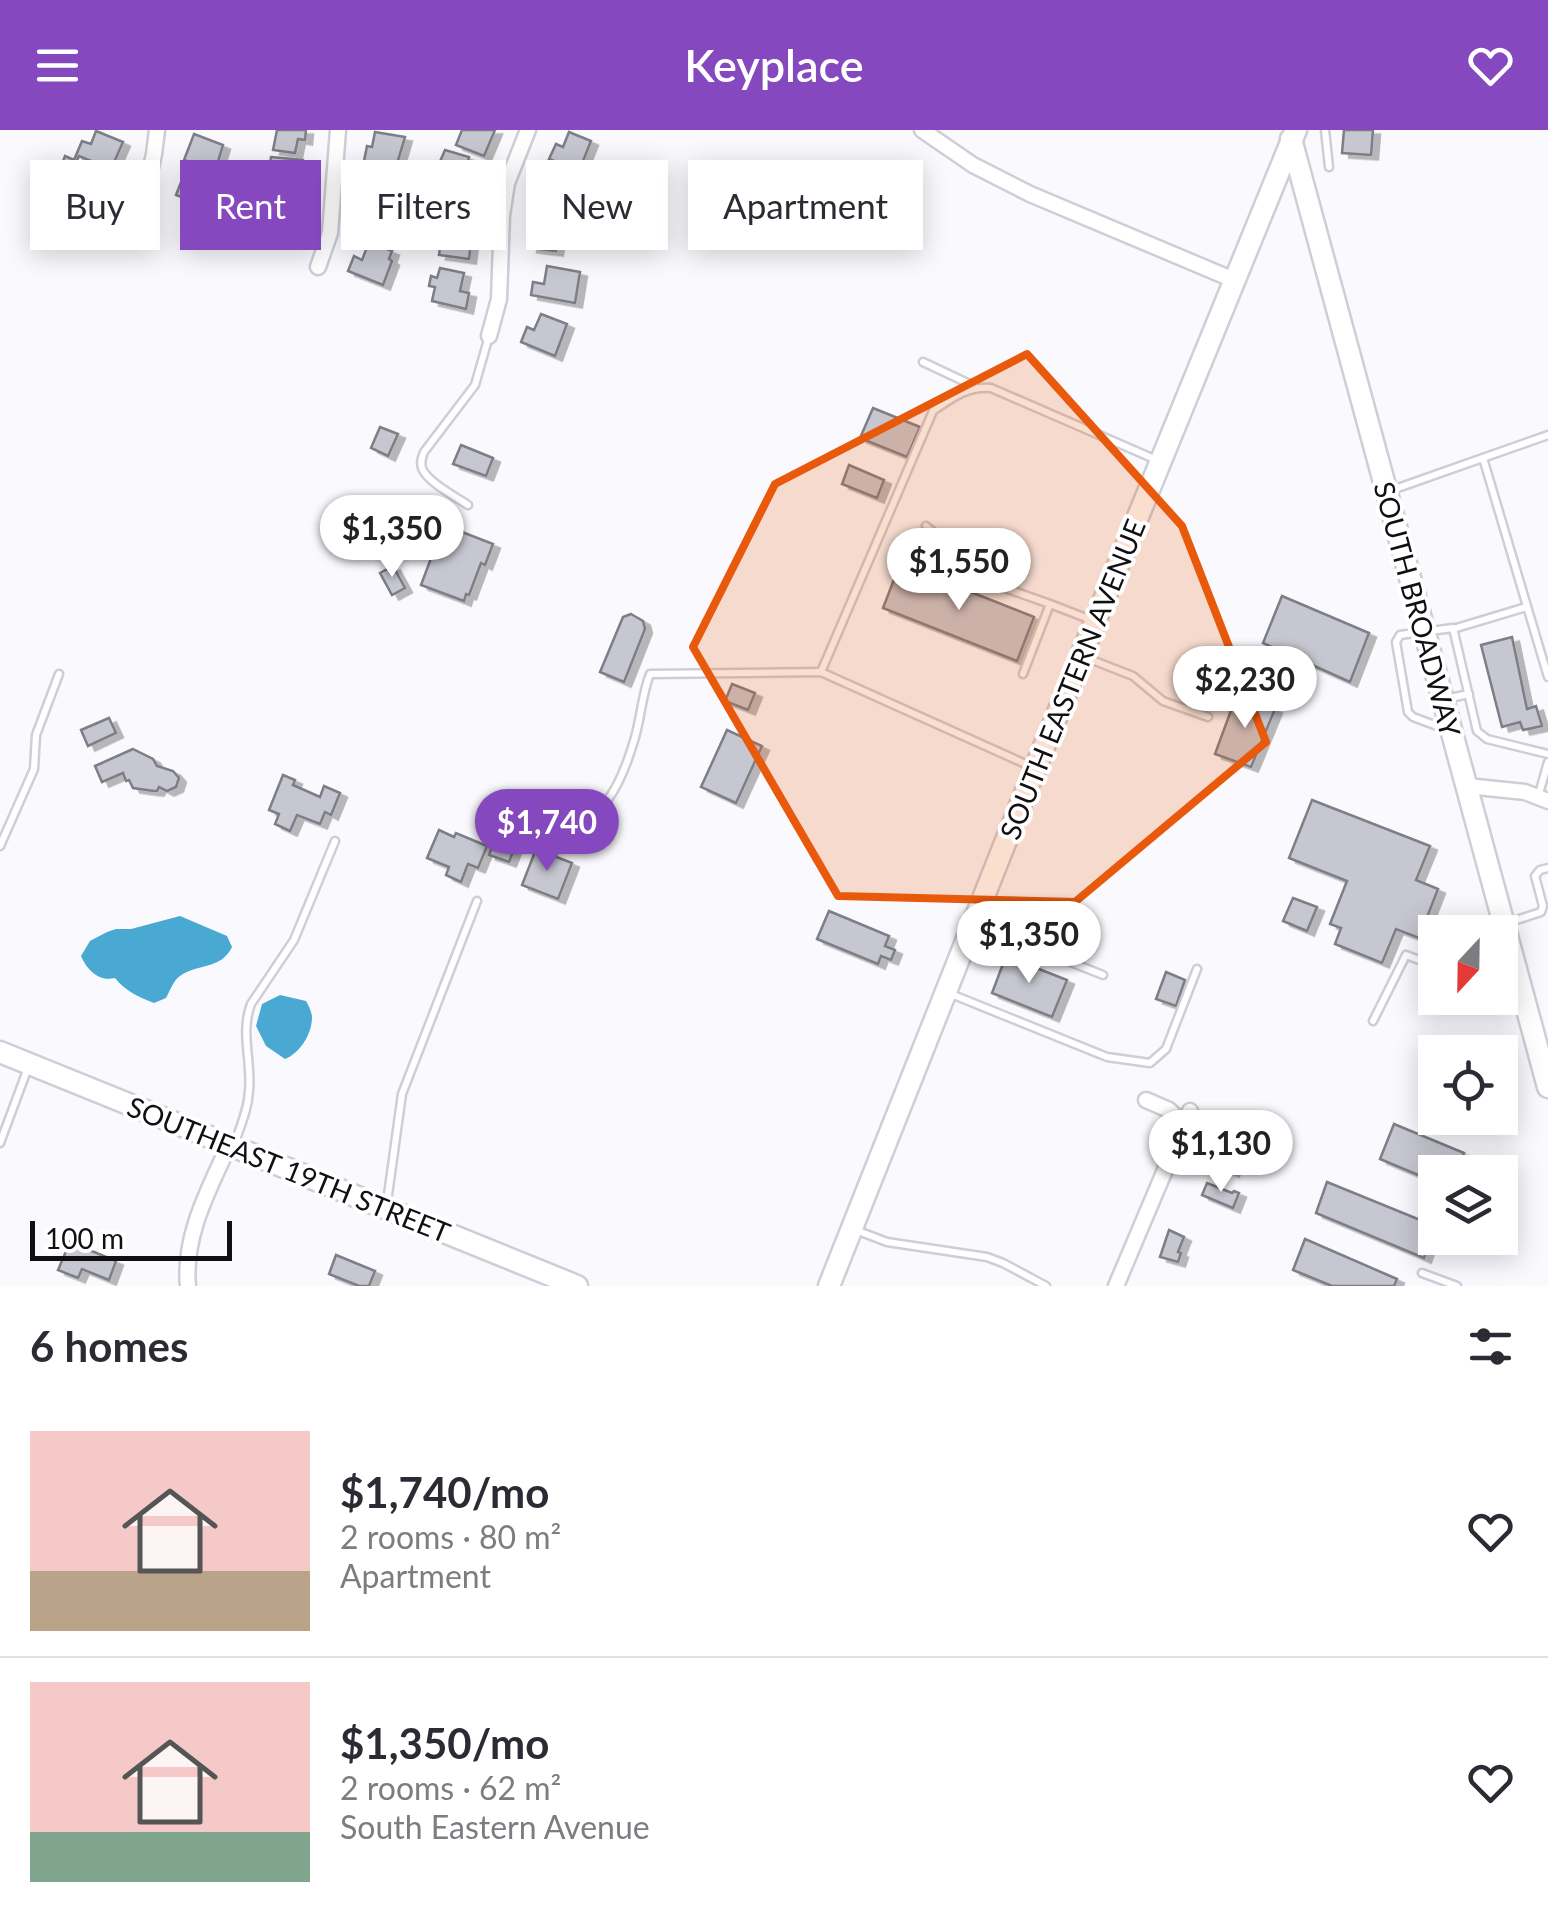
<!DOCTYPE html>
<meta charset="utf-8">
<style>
:root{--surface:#fff;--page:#f2f2f3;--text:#2b2b33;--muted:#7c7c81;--line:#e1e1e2;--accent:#8548be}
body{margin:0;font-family:Lato,sans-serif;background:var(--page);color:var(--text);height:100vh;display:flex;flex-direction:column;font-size:38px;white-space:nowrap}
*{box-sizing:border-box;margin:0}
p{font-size:32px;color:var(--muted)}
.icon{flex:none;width:55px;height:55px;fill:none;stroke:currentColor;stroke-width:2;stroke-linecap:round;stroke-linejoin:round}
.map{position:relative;height:1156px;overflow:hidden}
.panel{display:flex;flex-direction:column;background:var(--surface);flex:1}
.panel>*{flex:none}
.guide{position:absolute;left:30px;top:30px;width:1000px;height:90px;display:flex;gap:20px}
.needle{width:65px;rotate:202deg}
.tools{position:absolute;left:1418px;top:785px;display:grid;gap:20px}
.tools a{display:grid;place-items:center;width:100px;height:100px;border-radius:0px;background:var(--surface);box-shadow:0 5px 25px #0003;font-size:50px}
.scale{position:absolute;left:30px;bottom:25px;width:202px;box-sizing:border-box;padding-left:10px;border:5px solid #101013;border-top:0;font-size:28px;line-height:35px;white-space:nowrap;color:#101013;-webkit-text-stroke:8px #fff;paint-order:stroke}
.price{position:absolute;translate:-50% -85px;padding:0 22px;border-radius:35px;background:#fff;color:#222;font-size:32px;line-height:65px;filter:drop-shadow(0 2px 5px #0008)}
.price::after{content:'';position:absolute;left:50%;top:60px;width:30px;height:22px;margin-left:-15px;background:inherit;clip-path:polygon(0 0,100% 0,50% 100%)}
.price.active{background:var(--accent);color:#fff}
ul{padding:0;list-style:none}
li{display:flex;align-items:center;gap:30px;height:250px;padding:0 30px}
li+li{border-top:2px solid var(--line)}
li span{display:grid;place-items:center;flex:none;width:280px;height:200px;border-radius:0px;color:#555}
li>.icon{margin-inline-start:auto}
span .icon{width:120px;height:120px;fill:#fffc;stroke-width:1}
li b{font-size:42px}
h2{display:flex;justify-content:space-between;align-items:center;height:120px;padding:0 30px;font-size:42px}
.chip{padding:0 35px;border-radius:0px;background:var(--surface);box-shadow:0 5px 25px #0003;font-size:35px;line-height:90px}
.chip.active{background:var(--accent);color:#fff}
header{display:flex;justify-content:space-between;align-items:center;height:130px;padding:0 30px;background:var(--accent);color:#fff;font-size:45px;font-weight:600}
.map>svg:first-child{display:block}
.water{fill:#49a9d3}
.building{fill:#c6c7d0;stroke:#7d7e86;stroke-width:2.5;filter:url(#shadow)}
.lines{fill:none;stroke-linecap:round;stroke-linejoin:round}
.lane-casing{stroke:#cfced7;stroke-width:11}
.street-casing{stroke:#cfced7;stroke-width:19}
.secondary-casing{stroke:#cfced7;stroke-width:25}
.lane{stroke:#fff;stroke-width:6}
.street{stroke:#fff;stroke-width:14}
.secondary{stroke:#fff;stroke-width:20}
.marked{fill:#e8590c;fill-opacity:0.2;stroke:#e8590c;stroke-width:8;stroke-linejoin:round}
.labels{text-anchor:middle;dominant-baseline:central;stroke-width:8;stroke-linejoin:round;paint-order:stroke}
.street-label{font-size:28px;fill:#101013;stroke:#fff}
</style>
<header><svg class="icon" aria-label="menu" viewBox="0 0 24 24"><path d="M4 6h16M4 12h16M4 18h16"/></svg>Keyplace<svg class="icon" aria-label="heart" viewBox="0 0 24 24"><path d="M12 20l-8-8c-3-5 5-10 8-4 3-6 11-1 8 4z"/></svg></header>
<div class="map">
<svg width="1548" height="1156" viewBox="0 0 1548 1156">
<defs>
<filter id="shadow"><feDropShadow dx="7" dy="4.5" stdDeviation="0" flood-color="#0004"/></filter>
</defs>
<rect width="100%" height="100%" fill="#fafafe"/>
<g class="water">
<path d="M180 786 227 806 232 817C221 840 198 833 180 846 173 851 170 861 166 868L154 873C139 867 125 861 115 848 99 852 87 840 81 826L90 811 107 802 116 799H131Z"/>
<path d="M280 865 306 871C308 874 312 883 312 887 312 904 300 923 285 929L266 916 256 896 262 874Z"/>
</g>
<g class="building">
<polygon points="277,0 306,0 305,10 298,9 295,23 273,20"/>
<polygon points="462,0 495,0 484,26 456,15"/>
<polygon points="1344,0 1373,0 1371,25 1342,23"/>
<polygon points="96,1 123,12 111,39 79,26 73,39 62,34 65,26 74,30 82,11 91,14"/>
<polygon points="375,2 405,7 396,37 364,31 367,16 372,17"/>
<polygon points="569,2 591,11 579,41 549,29 556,14 563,17"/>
<polygon points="194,4 223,15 215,41 184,30"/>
<polygon points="445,20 469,27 466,40 479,43 475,59 440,50 443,38 438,36"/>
<polygon points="271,27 303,30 300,58 274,55 275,41 269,40"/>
<polygon points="187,37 213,47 207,63 213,65 208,77 176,65"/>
<polygon points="367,40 398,41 397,70 363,69"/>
<polygon points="561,41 588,53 575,83 536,66 544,47 557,52"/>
<polygon points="445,57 474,64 471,79 467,78 464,92 438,86"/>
<polygon points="273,73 302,79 295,109 258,101 261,87 269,89"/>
<polygon points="366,75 401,83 395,111 360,104"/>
<polygon points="534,86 560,90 556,121 530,118"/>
<polygon points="443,97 464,99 462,111 471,112 469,129 439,125"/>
<polygon points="369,112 392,121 389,129 392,131 383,155 348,141 354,126 362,130"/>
<polygon points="547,136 580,142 575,173 531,165 533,152 544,154"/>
<polygon points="440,138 464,143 460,161 469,163 466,179 432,171 435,157 429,156 431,146 437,148"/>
<polygon points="541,184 567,194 555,226 521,212 527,197 534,200"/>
<polygon points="873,278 920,297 907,327 860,308"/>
<polygon points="380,297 398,304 388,326 371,318"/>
<polygon points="461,315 493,328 486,346 453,334"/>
<polygon points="849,335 884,350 877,368 842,354"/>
<polygon points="426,388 493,414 485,435 481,433 469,465 466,464 464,471 421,455 433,423 416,417"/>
<polygon points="900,434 1034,487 1017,531 883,478"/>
<polygon points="393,436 405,458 392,465 380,443"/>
<polygon points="1282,466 1369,503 1350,552 1263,513"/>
<polygon points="631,484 643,491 645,499 624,552 600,542 623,487"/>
<polygon points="1512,507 1527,579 1536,576 1542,596 1523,600 1520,592 1502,597 1481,515"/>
<polygon points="732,554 755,563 748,580 725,571"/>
<polygon points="1237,564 1275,579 1251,637 1215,624"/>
<polygon points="109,588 116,603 88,616 81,600"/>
<polygon points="727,600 762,616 736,673 701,657"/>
<polygon points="133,619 153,629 157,636 173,641 179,648 176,657 167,661 159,657 157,661 154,661 133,658 129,650 126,651 123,643 102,652 95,636"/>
<polygon points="283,645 295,650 293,655 320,667 324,656 340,663 331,685 325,682 320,694 297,685 290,701 275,694 279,684 269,680"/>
<polygon points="1312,670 1430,716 1416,750 1438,759 1419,808 1396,799 1382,833 1335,814 1341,798 1330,794 1347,751 1289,728"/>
<polygon points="503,689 523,696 509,732 489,725"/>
<polygon points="439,700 454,707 456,703 487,716 478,738 468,734 461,752 446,745 449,737 427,728"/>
<polygon points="536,719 572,733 558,769 522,755"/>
<polygon points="1293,768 1317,777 1307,801 1283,791"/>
<polygon points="829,781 889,806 885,816 895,820 891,830 881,826 878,834 817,809"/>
<polygon points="1006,826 1067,850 1052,887 992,863"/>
<polygon points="1166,842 1185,850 1176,876 1156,869"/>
<polygon points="1394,994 1464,1023 1456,1042 1435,1042 1435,1052 1380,1029"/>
<polygon points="1224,1010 1246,1018 1241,1031 1237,1030 1232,1042 1213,1034"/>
<polygon points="1327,1052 1435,1096 1424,1128 1316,1083"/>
<polygon points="1207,1053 1232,1063 1234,1061 1239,1063 1233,1078 1202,1065"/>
<polygon points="1169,1100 1184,1107 1178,1122 1181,1123 1178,1132 1160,1127"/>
<polygon points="1305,1109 1397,1149 1394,1156 1332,1156 1293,1140"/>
<polygon points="70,1112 116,1131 109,1150 82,1139 78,1148 58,1140"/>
<polygon points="336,1125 375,1141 369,1156 359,1156 329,1144"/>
</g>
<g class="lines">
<g class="lane-casing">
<g id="lane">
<polyline points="1325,0 1329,37"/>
<polyline points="923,232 974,256"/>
<polyline points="1483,328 1548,547"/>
<polyline points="1392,360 1548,305"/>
<path d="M468 375C456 367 426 351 422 338 420 332 422 327 424 322L475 255 489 206"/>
<polyline points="926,396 1002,457 1050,474"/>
<polyline points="1453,499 1526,477"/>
<polyline points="1087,528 1133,546 1163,571 1208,587"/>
<path d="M821 542 933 281C952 268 967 256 991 258L1159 331"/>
<polyline points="1023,544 1050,474 1094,491"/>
<polyline points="1445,569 1469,564"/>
<polyline points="1448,600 1413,587 1408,582 1396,512 1400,505 1453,498 1477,601 1487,609 1548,624"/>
<polyline points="1539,664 1548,632"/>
<path d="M553 701C602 695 620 657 633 614 641 591 641 567 650 544L821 542 1030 636"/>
<polyline points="0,716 34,639 36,605 59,544"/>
<polyline points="1507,793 1541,782 1543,776 1535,746 1540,740 1548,738"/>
<polyline points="979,796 1103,845"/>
<polyline points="1500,859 1519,857"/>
<polyline points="951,864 1107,927 1150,933 1166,919 1197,839"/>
<polyline points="1373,891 1406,825 1435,836"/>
<polyline points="0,1013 29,935"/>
<path d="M234 1015C240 997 248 980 249 961 252 931 240 903 251 874L294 810 335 711"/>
<polyline points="387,1072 402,964 477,771"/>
<polyline points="853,1099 887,1112 987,1127 1003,1133 1046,1156"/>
<polyline points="1422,1143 1457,1156"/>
</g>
</g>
<g class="street-casing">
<g id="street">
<polyline points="922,0 973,35 1030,64 1234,150"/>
<polyline points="145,64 154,24 157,0"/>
<polyline points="318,137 330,103 338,0"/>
<polyline points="489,206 499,169 502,85 507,53 528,0"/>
<polyline points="1467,656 1525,662 1548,671"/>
<polyline points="1146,970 1169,980 1184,995"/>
<path d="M188 1156C183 1106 209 1059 229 1015"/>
<polyline points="1116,1156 1190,981"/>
</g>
</g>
<g class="secondary-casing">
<g id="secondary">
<polyline points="1291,9 1548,957"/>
<polyline points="0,922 577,1156"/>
<polyline points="829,1156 1019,678 1296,0"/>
</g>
</g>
<use href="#lane" class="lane"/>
<use href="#street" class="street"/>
<use href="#secondary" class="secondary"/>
</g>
<path class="marked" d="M1027 224 1182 396 1266 612 1075 772 838 766 693 517 775 354Z"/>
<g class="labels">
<g class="street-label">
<text transform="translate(1418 479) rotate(75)">SOUTH BROADWAY</text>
<text transform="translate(1072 549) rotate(-68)">SOUTH EASTERN AVENUE</text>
<text transform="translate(289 1039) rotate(22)">SOUTHEAST 19TH STREET</text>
</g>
</g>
</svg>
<div class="tools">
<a><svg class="needle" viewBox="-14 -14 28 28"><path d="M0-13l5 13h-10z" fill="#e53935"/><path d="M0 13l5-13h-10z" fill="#7c7c81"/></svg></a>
<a><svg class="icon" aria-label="locate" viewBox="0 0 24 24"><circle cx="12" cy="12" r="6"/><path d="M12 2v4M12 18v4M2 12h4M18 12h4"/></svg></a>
<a><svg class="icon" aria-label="layers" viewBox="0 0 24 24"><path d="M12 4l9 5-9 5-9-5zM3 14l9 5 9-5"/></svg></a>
</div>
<div class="scale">100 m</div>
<b class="price" style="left:392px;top:450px">$1,350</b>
<b class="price" style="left:959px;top:483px">$1,550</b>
<b class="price" style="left:1245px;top:601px">$2,230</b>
<b class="price active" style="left:547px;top:744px">$1,740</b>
<b class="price" style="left:1029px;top:856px">$1,350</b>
<b class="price" style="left:1221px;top:1065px">$1,130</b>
<div class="guide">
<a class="chip">Buy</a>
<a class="chip active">Rent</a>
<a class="chip">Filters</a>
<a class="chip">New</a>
<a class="chip">Apartment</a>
</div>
</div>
<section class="panel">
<h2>6 homes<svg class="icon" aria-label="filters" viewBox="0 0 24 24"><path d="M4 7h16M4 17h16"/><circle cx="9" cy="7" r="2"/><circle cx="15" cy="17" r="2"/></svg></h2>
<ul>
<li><span style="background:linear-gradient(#f6c9c9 70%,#b9a48a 0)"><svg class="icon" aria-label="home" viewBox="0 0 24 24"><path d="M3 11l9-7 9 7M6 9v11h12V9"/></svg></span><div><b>$1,740/mo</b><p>2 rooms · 80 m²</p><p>Apartment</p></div><svg class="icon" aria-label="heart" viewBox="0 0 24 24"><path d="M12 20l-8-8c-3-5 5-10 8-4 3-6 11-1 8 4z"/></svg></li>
<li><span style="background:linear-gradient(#f6c9c9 75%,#7fa58c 0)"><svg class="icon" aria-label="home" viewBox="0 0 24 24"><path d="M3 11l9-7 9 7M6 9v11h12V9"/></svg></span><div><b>$1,350/mo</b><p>2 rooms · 62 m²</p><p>South Eastern Avenue</p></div><svg class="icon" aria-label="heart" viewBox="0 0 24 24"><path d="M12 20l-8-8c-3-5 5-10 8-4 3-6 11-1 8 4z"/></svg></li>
</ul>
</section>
